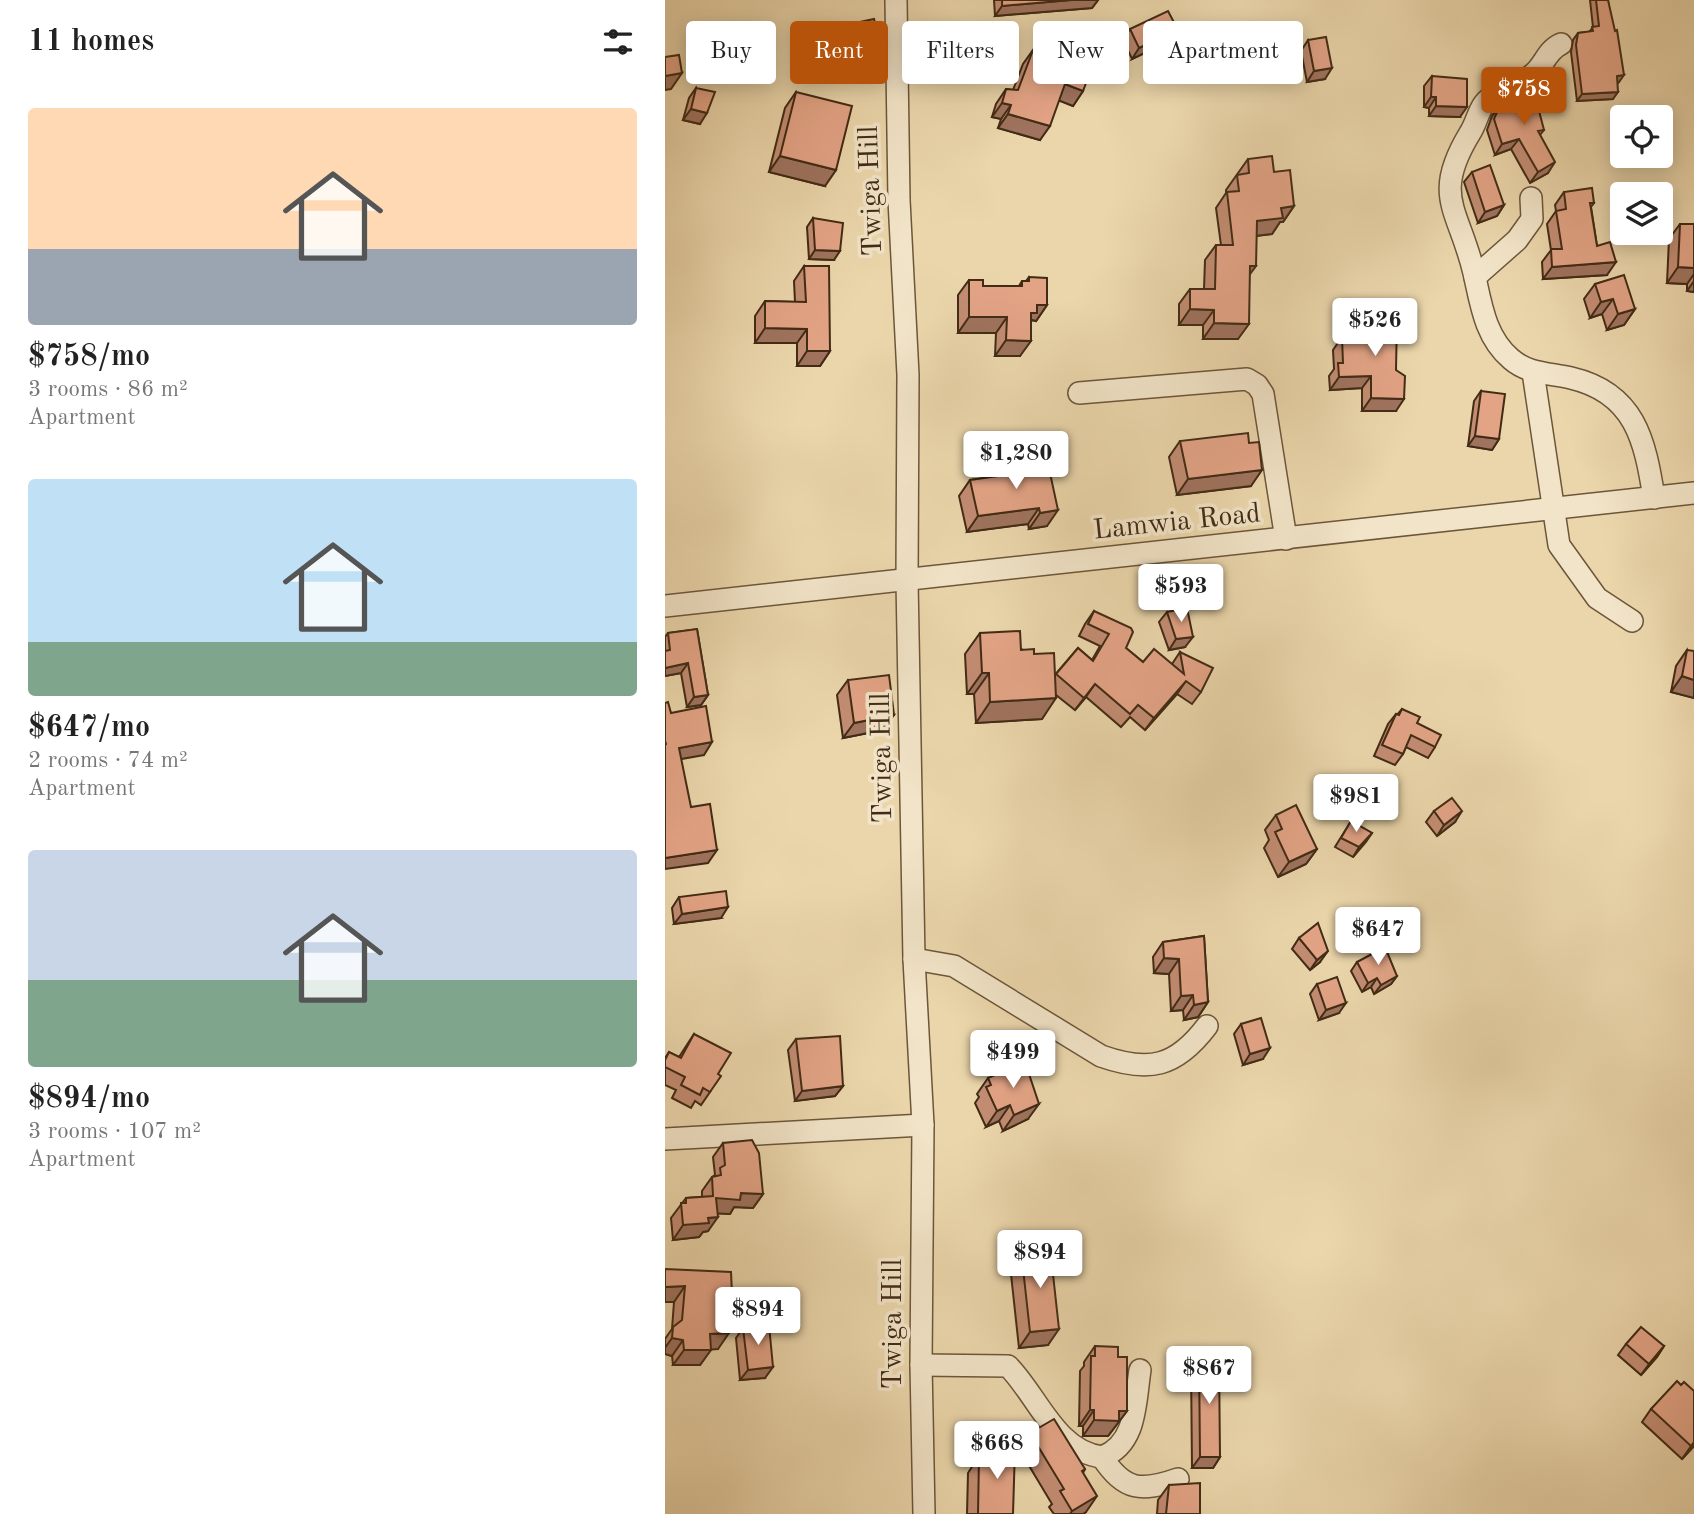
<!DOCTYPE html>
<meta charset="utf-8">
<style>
:root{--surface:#fff;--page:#f2f2f2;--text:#222;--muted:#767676;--accent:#b45309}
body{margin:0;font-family:"Old Standard TT",serif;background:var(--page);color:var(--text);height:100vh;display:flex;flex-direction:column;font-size:26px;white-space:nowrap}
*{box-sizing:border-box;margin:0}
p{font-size:23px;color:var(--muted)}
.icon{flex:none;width:38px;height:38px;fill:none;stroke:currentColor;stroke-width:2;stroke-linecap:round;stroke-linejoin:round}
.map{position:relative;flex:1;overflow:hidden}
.side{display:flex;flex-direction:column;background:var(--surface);width:665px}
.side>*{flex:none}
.banner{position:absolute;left:21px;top:21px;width:665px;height:63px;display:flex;gap:14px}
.buttons{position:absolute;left:945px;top:105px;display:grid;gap:14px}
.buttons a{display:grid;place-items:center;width:63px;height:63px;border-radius:7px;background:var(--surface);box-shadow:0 4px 18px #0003;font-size:35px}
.price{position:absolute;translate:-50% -60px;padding:0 16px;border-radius:7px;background:#fff;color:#222;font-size:23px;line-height:46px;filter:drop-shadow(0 2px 4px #0008)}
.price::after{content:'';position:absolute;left:50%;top:42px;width:21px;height:16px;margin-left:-10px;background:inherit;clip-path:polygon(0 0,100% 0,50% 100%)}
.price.selected{background:var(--accent);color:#fff}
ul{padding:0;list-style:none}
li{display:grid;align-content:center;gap:14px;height:371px;padding:0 28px}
li span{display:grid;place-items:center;height:217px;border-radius:7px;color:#555}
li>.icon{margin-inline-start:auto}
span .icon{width:126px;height:126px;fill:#fffc;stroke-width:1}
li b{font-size:30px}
h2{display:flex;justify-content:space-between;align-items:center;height:84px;padding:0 28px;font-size:30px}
.pill{padding:0 24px;border-radius:7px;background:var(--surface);box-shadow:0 4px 18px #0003;font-size:24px;line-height:63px}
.pill.selected{background:var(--accent);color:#fff}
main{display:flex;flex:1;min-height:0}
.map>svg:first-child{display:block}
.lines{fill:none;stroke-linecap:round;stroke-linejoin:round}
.minor-casing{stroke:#6c563a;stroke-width:24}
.minor{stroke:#f2e4c8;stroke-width:21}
.wall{fill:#c38d73;stroke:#422b15;stroke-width:2}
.shaded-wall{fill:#9f735e;stroke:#422b15;stroke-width:2}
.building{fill:#e3a486;stroke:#422b15;stroke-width:2}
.labels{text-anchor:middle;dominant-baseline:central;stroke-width:7;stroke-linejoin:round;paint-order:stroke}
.street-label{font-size:28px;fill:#422b15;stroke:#f2e4c8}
</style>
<main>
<section class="side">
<h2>11 homes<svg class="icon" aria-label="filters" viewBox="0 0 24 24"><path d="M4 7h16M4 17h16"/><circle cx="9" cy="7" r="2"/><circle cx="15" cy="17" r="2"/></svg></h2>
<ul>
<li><span style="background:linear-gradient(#ffd9b3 65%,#9aa5b1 0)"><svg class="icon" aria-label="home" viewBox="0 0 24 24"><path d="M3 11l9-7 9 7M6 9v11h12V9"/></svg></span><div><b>$758/mo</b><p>3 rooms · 86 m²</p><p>Apartment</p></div></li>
<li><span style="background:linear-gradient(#bfe0f5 75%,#7fa58c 0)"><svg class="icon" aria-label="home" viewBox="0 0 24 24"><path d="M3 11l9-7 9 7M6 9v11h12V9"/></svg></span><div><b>$647/mo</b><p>2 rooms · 74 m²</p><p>Apartment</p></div></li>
<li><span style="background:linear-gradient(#c9d6e8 60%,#7fa58c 0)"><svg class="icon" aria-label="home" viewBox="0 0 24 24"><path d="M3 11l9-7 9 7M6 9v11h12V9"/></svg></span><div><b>$894/mo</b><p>3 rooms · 107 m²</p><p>Apartment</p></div></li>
</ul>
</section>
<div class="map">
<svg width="1029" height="1514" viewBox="0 0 1029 1514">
<rect width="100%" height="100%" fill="#ebd6ab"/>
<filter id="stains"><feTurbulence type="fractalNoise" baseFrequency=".00286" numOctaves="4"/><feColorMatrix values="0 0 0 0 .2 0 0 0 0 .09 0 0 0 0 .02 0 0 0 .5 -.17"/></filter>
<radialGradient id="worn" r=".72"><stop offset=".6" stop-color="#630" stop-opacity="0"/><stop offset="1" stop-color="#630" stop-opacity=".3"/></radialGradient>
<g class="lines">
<g class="minor-casing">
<g id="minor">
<polyline points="231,0 234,200 243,375 242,581 249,959 258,1125 256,1365 259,1514"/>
<path d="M896 44C880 51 879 69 864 77 850 86 830 90 819 104 813 112 811 124 805 133 766 197 794 209 809 273 816 304 820 337 846 359 863 374 884 373 906 378 970 393 980 440 989 498"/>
<polyline points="810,277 852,240 867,219 866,198"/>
<polyline points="868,372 894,545 932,598 967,621"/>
<polyline points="414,393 582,379 592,385 598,394 621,539"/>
<polyline points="0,606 1029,493"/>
<path d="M249 959 289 966 436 1056C484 1073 511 1067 542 1026"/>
<polyline points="0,1139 258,1125"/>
<path d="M256 1365 343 1366C373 1396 390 1451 437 1457 472 1444 470 1402 475 1370"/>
<path d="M437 1457C459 1491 476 1492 513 1479"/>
</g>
</g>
<use href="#minor" class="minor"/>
</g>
<g class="wall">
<polygon points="329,0 433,0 427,8 330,16"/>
<polygon points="925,0 943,0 954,82 953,82 948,99 912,101 906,52 908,40 913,33 924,32 928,27"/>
<polygon points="190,23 214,41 207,51 187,56 182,34"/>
<polygon points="465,29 505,41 467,59 458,40"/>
<polygon points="643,40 660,79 642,82 636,51"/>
<polygon points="394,42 405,62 418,91 408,106 394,100 375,140 333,128 336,119 327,117 331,104 341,89 348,90 358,64 368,50 384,56"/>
<polygon points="767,76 795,117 764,116 764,108 759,107 759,86"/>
<polygon points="31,88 35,124 18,120 24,98"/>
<polygon points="131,92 160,186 104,172 120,108"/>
<polygon points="850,92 879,130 875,135 883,173 865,183 846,149 830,155 822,130 827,116 835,105 843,102"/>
<polygon points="583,159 609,172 629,206 618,222 615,222 607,234 591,236 573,339 538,339 538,325 514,325 514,304 525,289 539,289 540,260 551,245 556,245 551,208 561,193 561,190"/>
<polygon points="807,172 839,205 832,216 813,223 799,182"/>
<polygon points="899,192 929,203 926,207 932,246 942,275 878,279 877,262 886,250 882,224 891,211 890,205"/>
<polygon points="148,218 169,260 144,259 142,227"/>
<polygon points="1015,224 1029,224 1029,292 1022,291 1022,284 1002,283 1004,239"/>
<polygon points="139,266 165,351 155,366 132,366 132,343 90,343 90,316 100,301 130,302 129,281"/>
<polygon points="364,277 382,305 371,321 367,320 366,322 355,356 330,356 331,333 293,333 293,295 304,280 318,286 354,286 357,281 361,281"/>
<polygon points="930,284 970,309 959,325 942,330 937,314 925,318 919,299"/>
<polygon points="695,318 731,411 697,411 697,388 665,390 664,376 669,369 668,350 677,337 686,337 686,331"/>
<polygon points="816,391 834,439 827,450 803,446 809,401"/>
<polygon points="515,441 584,443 586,486 512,495 504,457"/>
<polygon points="380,461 382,526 364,529 363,524 302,532 294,496 305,480 346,474 353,465"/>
<polygon points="429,611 461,648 478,662 507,664 515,652 536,692 527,704 512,694 480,730 465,717 456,727 421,697 410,710 391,695 377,719 311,723 309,694 302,694 300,654 315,633 369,654 390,675 413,648 427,660 435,646 414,636 420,624"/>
<polygon points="502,612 520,647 504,650 494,622"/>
<polygon points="32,629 43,695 36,705 22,707 16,673 0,676 0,637 3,633"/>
<polygon points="1022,650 1029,698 1006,692 1011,666"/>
<polygon points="183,680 218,730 178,738 172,695"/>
<polygon points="737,709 752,723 770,747 763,758 741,747 738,754 730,765 709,756 723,724 731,714 732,715"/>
<polygon points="769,811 790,822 772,836 761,822"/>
<polygon points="611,815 652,849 641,864 613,877 599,848 604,840 600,830"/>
<polygon points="686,821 707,833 688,857 670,847"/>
<polygon points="14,897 56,918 9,924 7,908"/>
<polygon points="539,936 543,1002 533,1017 519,1020 518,1010 506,1011 504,974 489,973 488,957 498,942"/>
<polygon points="634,938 655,962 645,970 627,949"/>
<polygon points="692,962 732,976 726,984 709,994 706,987 697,992 686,971"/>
<polygon points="652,984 674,1013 654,1020 645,994"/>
<polygon points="576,1024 598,1059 578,1065 569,1034"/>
<polygon points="29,1034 53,1074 45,1092 36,1105 30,1101 26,1108 7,1098 11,1090 0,1085 0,1058 4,1052 14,1057"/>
<polygon points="131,1039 178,1086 170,1096 130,1101 123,1050"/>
<polygon points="323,1078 363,1119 338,1131 334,1121 321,1127 310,1103 314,1097 312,1094"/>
<polygon points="58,1143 98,1194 88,1208 69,1207 65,1214 52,1213 43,1231 38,1232 34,1237 8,1240 6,1218 21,1198 37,1197 37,1191 47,1177 50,1175 48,1157"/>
<polygon points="356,1250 383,1345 354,1348 345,1265"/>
<polygon points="0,1269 59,1304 53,1349 46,1349 35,1365 8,1365 7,1356 0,1354 0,1339 7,1329 9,1302 0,1302"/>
<polygon points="78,1328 100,1378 75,1380 71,1338"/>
<polygon points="961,1344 999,1346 992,1357 976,1375 953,1355"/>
<polygon points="430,1346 453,1357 462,1411 443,1436 418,1436 418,1426 414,1426 415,1371 419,1366 419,1362"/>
<polygon points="534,1354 555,1457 548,1468 527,1468 526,1365"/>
<polygon points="1016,1385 1029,1446 1017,1459 977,1422 986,1409"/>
<polygon points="365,1433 420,1469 418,1473 421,1512 418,1514 389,1514 384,1507 387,1504 354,1449"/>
<polygon points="319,1448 348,1514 302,1514 303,1473"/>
<polygon points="504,1485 535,1514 492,1514 493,1500"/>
</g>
<g class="shaded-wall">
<polygon points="406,0 433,0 427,8 330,16 337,6"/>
<polygon points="513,30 505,41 467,59 474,48"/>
<polygon points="214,41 207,51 187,56 195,45"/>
<polygon points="667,68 660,79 642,82 649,71"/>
<polygon points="17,73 6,89 0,90 0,76"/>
<polygon points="959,75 954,82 947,83 952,76"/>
<polygon points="400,84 418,91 408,106 390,99"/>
<polygon points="953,92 948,99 912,101 917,94"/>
<polygon points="766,97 771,97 764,108 759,107"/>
<polygon points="337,103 346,105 336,119 327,117"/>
<polygon points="771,106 802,107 795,117 764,116"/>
<polygon points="26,109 42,113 35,124 18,120"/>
<polygon points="343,114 385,126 375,140 333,128"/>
<polygon points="854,139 846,149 830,155 837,144"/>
<polygon points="115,156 171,170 160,186 104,172"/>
<polygon points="890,162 883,173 865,183 873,172"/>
<polygon points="839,205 832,216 813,223 820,212"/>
<polygon points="629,206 618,222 615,222 607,234 581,237 592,221 616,208"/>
<polygon points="150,250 175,251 169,260 144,259"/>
<polygon points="951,262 942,275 878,279 887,267"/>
<polygon points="585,266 591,266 580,281"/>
<polygon points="1013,267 1029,268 1029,274 1022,284 1002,283"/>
<polygon points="1029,281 1029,292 1022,291"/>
<polygon points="948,299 937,314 925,318 936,302"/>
<polygon points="372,305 382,305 371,321 367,320 361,329 355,329"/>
<polygon points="525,309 549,310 538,325 514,325"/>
<polygon points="970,309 959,325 942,330 953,314"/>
<polygon points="304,317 342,317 331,333 293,333"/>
<polygon points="549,323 584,324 573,339 538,339"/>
<polygon points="100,328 142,329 132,343 90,343"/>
<polygon points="341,340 366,341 355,356 330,356"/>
<polygon points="142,351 165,351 155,366 132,366"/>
<polygon points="706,376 697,388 665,390 674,377"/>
<polygon points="706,398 739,399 731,411 697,411"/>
<polygon points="810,436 834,439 827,450 803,446"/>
<polygon points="597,470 586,486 512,495 523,479"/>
<polygon points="374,508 363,524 302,532 313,516"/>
<polygon points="393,510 382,526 364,529 375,513"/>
<polygon points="528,637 520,647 504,650 511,639"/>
<polygon points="23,663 16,673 0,676 0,668"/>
<polygon points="317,673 324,673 309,694 302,694"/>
<polygon points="1017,676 1029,680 1029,698 1006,692"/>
<polygon points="521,681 512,694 480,730 489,718"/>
<polygon points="430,684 421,697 410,710 419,698"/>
<polygon points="43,695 36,705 22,707 29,697"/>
<polygon points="391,698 377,719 311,723 325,702"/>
<polygon points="229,715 218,730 178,738 189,723"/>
<polygon points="47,742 39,755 5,761 14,748"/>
<polygon points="797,811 790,822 772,836 779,825"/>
<polygon points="707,833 701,842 688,857 694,847"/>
<polygon points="652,849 641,864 613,877 624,862"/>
<polygon points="52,850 43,863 0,869 0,858"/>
<polygon points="63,907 56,918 9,924 17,914"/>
<polygon points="663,951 655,962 645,970 652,960"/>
<polygon points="499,958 514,959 504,974 489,973"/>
<polygon points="732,976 726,984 709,994 716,985"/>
<polygon points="712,978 706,987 697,992 703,983"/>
<polygon points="528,995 518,1010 506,1011 516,996"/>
<polygon points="543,1002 533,1017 519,1020 529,1005"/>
<polygon points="681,1003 674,1013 654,1020 661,1010"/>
<polygon points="605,1048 598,1059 578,1065 585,1054"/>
<polygon points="178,1086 170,1096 130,1101 137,1091"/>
<polygon points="374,1104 363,1119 338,1131 349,1115"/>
<polygon points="345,1105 334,1121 321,1127 332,1111"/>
<polygon points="76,1193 98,1194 88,1208 69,1207 65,1214 41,1213 51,1198"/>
<polygon points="53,1217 43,1231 38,1232 34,1237 8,1240 18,1225 43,1218"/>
<polygon points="20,1286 9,1302 0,1302 0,1287"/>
<polygon points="58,1292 67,1294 56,1309"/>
<polygon points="394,1329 383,1345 354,1348 365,1332"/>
<polygon points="64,1333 53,1349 40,1350 46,1350 35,1365 8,1365 19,1350 45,1334"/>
<polygon points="7,1338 18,1340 7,1356 0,1354 0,1348"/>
<polygon points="999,1346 992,1357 976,1375 984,1364"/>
<polygon points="108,1367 100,1378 75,1380 83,1370"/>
<polygon points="425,1410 429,1410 418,1426 414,1426"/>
<polygon points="454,1411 462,1411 443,1436 418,1436 429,1420"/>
<polygon points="1029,1442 1029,1446 1017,1459 1026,1446"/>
<polygon points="535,1457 555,1457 548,1468 527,1468"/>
<polygon points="432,1496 421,1512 418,1514 405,1514 407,1511"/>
</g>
<g class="building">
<polygon points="337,0 406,0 337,6"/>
<polygon points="931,0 943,0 950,31 952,30 959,75 952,76 953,92 917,94 911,45 913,33 928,31 927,27 934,26"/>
<polygon points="503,11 513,30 474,48 465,29"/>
<polygon points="209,19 214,41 195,45 190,23"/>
<polygon points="661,37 667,68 649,71 643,40"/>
<polygon points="394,42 410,48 405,62 426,70 418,91 400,84 385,126 343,114 346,105 337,103 341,89 353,90 368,50 388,57"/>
<polygon points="14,55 17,73 0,76 0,57"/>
<polygon points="767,76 802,79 802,107 771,106 771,97 766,97"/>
<polygon points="867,84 879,130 873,131 890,162 873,172 854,139 837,144 829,119 835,105 852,100 850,92"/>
<polygon points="31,88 50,92 42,113 26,109"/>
<polygon points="131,92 187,106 171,170 115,156"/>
<polygon points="607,156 609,172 625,170 629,206 616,208 618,218 592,221 591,266 585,266 584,324 549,323 549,310 525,309 525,289 550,289 551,245 568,245 562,192 574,191 572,175 584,173 583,159"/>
<polygon points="825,165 839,205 820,212 807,172"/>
<polygon points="927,188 929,203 925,203 932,246 945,242 951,262 887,267 886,249 897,249 891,211 901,209 899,192"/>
<polygon points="148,218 178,223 175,251 150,250"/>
<polygon points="1015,224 1029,224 1029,268 1013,267"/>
<polygon points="139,266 164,266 165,351 142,351 142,329 100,328 100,301 141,302"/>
<polygon points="959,275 970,309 953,314 948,299 936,302 930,284"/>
<polygon points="364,277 382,278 382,305 372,305 372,313 366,313 366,341 341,340 342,317 304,317 304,280 318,280 318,286 357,286 357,281 364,281"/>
<polygon points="695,318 732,319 731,370 740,376 739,399 706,398 706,376 674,377 673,363 678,363 677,337 695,337"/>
<polygon points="816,391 840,394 834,439 810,436"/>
<polygon points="583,433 584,443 594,442 597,470 523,479 515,441"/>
<polygon points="380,461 382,473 385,473 393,510 375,513 374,508 313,516 305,480 355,473 353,465"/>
<polygon points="522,608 528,637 511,639 502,612"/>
<polygon points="429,611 466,628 468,632 461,648 478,662 489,649 519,674 515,652 548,668 536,692 521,681 489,718 473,705 465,714 430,684 419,698 391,674 413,648 428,661 444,634 423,624"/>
<polygon points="32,629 43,695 29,697 23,663 0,668 0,651 5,650 3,633"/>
<polygon points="355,631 356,650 369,649 369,654 389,653 391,698 325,702 324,673 317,673 315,633"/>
<polygon points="1022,650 1029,651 1029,680 1017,676"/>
<polygon points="224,675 229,715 189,723 183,680"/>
<polygon points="3,702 6,713 41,706 47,742 14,748 26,807 45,804 52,850 0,858 0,745 1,744 0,741 0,703"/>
<polygon points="737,709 755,717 752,723 776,735 770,747 746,735 738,754 717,745 731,714 734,715"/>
<polygon points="787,798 797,811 779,825 769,811"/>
<polygon points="631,805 652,849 624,862 610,832 617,829 611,815"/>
<polygon points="686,821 707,833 694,847 676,838"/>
<polygon points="61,891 63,907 17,914 14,897"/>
<polygon points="653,923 663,951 652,960 634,938"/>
<polygon points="539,936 543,1002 529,1005 528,995 516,996 514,959 499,958 498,942"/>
<polygon points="720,947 732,976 716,985 712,978 703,983 692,962"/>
<polygon points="672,977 681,1003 661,1010 652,984"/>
<polygon points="596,1018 605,1048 585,1054 576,1024"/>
<polygon points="29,1034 66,1053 53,1074 56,1076 45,1092 38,1088 35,1095 16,1085 20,1077 0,1067 0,1060 4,1052 16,1058"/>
<polygon points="175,1036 178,1086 137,1091 131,1039"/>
<polygon points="360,1062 374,1104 349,1115 345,1105 332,1111 321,1087 326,1085 323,1078"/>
<polygon points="87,1140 94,1153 98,1194 76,1193 75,1200 51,1198 53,1217 43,1218 44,1223 18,1225 16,1203 21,1203 21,1198 48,1196 47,1177 56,1175 55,1168 60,1165 58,1143"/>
<polygon points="385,1247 394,1329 365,1332 356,1250"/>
<polygon points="0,1269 66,1272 67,1294 58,1292 64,1333 45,1334 46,1350 19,1350 18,1340 7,1338 8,1327 17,1320 20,1286 0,1287"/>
<polygon points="104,1325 108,1367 83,1370 78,1328"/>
<polygon points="976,1327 999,1346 984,1364 961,1344"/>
<polygon points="430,1346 453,1347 453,1357 462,1357 462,1411 454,1411 454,1421 429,1420 429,1410 425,1410 426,1356 430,1356"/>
<polygon points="534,1354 551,1354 551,1360 554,1360 555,1457 535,1457"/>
<polygon points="1012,1381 1016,1385 1019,1382 1029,1391 1029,1442 1026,1446 986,1409"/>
<polygon points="389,1419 420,1469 417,1471 432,1496 407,1511 395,1491 399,1489 365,1433"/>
<polygon points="319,1448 350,1448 348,1514 313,1514 314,1458 319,1458"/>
<polygon points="535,1483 535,1514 501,1514 504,1485"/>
</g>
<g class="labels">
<g class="street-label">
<text transform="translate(207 191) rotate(-92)">Twiga Hill</text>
<text transform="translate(512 523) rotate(-6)">Lamwia Road</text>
<text transform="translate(218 758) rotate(-91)">Twiga Hill</text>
<text transform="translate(229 1324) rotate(-90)">Twiga Hill</text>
</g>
</g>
<rect width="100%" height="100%" filter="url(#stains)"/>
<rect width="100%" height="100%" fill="url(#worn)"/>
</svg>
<div class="buttons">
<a><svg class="icon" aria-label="locate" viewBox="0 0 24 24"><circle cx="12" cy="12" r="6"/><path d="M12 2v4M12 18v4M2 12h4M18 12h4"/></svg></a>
<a><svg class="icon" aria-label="layers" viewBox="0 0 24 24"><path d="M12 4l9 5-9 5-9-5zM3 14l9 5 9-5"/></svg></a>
</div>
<b class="price selected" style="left:859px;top:127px">$758</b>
<b class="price" style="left:710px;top:358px">$526</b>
<b class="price" style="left:351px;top:491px">$1,280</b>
<b class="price" style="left:516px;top:624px">$593</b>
<b class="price" style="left:691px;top:834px">$981</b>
<b class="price" style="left:713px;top:967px">$647</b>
<b class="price" style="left:348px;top:1090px">$499</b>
<b class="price" style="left:375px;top:1290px">$894</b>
<b class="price" style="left:93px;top:1347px">$894</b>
<b class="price" style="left:544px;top:1406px">$867</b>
<b class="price" style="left:332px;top:1481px">$668</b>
<div class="banner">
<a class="pill">Buy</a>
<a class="pill selected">Rent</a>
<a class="pill">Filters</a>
<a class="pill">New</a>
<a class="pill">Apartment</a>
</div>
</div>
</main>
